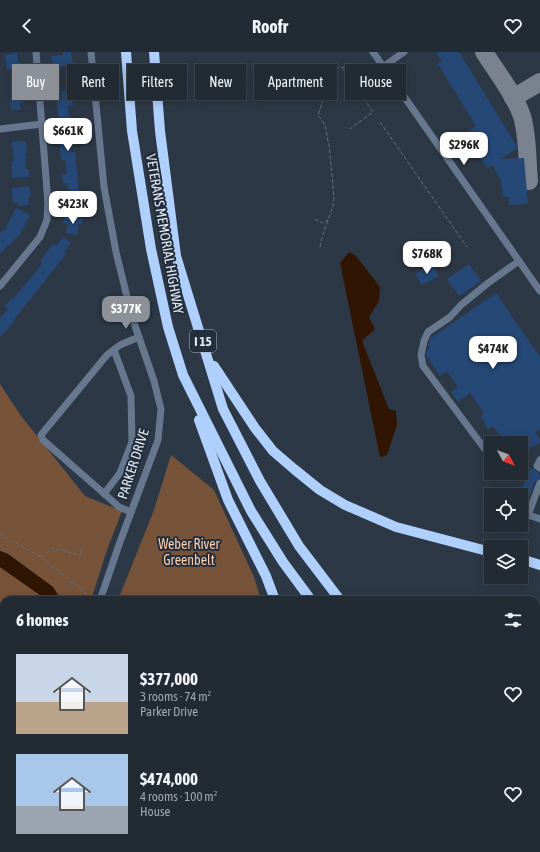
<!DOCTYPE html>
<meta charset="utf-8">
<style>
:root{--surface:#222a34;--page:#2e3640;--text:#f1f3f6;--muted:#a2a7ac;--line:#3f464f;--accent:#8c9099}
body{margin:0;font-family:"Asap Condensed",sans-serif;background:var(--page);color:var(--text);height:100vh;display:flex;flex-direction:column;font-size:15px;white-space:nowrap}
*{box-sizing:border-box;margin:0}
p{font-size:13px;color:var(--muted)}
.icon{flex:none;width:22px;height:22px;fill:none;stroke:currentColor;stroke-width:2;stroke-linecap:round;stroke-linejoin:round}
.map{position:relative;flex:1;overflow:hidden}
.drawer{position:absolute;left:0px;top:544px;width:540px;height:256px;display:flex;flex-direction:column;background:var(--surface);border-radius:12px 12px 0 0;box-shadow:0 2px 10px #0003,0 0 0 1px var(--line)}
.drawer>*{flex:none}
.banner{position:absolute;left:12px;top:12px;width:516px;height:36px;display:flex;gap:8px}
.needle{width:26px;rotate:131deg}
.tools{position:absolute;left:484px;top:384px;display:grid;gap:8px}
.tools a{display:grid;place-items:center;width:44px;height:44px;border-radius:0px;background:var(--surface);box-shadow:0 2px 10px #0003,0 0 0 1px var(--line);font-size:20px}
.price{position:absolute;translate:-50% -34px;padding:0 9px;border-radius:8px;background:#fff;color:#222;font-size:13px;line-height:26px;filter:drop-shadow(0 1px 2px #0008)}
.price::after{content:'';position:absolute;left:50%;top:24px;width:12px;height:9px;margin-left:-6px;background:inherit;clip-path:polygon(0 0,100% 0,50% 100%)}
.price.selected{background:var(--accent);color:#fff}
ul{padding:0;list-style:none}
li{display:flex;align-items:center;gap:12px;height:100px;padding:0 16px}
li span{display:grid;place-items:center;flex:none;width:112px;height:80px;border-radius:0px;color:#555}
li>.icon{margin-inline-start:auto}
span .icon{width:48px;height:48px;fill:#fffc;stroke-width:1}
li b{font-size:17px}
h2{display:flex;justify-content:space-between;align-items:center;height:48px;padding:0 16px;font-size:17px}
.tag{padding:0 14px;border-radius:0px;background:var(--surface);box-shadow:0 2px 10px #0003,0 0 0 1px var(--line);font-size:14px;line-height:36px}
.tag.selected{background:var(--accent);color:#fff}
header{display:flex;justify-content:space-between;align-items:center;height:52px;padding:0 16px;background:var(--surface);font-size:18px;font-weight:700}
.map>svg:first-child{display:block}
.green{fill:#765339}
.water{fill:#301602}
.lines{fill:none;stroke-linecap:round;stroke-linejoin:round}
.taxiway{stroke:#7a828f;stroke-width:18}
.building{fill:#264877}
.path{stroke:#66707d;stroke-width:1;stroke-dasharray:4 2;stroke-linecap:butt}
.minor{stroke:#67778e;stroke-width:7}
.highway{stroke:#afcffc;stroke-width:10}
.labels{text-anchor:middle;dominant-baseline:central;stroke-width:4;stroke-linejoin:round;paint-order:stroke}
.shield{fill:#232e3c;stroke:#aab2be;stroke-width:1}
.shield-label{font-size:13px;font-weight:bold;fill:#e4ebf5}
.street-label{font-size:14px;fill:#e4ebf5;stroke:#232e3c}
.park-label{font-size:14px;fill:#fecdab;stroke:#232e3c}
</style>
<header><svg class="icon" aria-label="back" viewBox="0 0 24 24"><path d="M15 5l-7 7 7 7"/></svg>Roofr<svg class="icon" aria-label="heart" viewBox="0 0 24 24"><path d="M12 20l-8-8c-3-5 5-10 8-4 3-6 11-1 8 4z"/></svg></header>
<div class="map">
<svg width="540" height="800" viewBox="0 0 540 800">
<rect width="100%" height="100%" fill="#2d3846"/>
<g class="green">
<polygon points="0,332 21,364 85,444 122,459 107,498 91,548 61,548 53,535 8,502 0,499"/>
<polygon points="171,403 214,438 254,525 261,548 118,548 154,458"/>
<polygon points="0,515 47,548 4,548 4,660 0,657"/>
</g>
<g class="water">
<polygon points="349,200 356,204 380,235 379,249 369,265 375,277 362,289 389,357 396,359 397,373 387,403 380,405 340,211"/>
<polygon points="0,499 8,502 53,535 61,548 47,548 0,515"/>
<polygon points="230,796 260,796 263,800 233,800"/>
</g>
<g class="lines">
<g class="taxiway">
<path d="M484 0C496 19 515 43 522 64 528 84 527 108 529 129"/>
<polyline points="513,46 540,30"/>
</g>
</g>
<g class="building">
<polygon points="63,0 71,0 73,13 53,15 51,4 63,3"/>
<polygon points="436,0 459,0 518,96 500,107 524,106 528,152 509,153 509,145 503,145 501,128 492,113 487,116 465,81 476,74 438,12 442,10"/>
<polygon points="17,1 18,10 20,10 22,22 24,51 20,51 21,58 11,58 10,45 15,44 11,17 7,18 5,3"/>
<polygon points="72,38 73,53 68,54 70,72 68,73 70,100 75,100 79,142 81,141 83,157 66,159 65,151 72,151 71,138 68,138 67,131 63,131 62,122 67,122 65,108 61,108 57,48 62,48 61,39"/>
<polygon points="26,89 27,101 25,101 26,117 29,117 29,125 12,126 12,110 14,109 12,90"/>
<polygon points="29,134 31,144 28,145 29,153 17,154 19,150 13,151 12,136"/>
<polygon points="16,156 30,163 20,182 9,194 8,193 0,202 0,181 3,178 4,179"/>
<polygon points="64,164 83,167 82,172 79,172 77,183 66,181 68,172 63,171"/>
<polygon points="63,185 71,191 64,200 66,202 13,269 14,270 0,285 0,266 8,257 5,254 12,246 13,247 42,212 40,210 49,197 53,192 56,194"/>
<polygon points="431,212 439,224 422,233 415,222"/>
<polygon points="469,212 481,229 459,244 447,227"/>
<polygon points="496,241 540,305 540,377 535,380 540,388 540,390 521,404 521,391 505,391 493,374 488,377 485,373 486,372 481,364 484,361 470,341 458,350 451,340 458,335 447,319 440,324 426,303 427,298 430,296 428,293 431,286"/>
<polygon points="529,415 539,421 540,426 535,429 524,459 521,458 521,443 520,443"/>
</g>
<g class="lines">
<g class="path">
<polyline points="343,17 373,60 350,77"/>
<polyline points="380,70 467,195"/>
<polyline points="315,167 322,171 328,168"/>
<path d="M320 195 323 182 333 154 334 145 329 92C325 81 329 74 318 64 319 59 322 54 322 48 321 38 313 18 329 14 334 13 338 16 342 16L351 10"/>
<polyline points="0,482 41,505 88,543"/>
<polyline points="41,505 53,496 63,498 80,504 81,498"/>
<polyline points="264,796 271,798 275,798 275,796"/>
<polyline points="300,800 302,796"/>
</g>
<g class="minor">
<polyline points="91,0 104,135 116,200 132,265 154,329 161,357 158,388 120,490 100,548"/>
<polyline points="373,0 540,239"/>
<polyline points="383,15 404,0"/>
<polyline points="0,77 42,72"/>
<polyline points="0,234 40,185 47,168 48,151 36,0"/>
<polyline points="491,403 487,400 423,314 421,303 424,289 428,280 450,265 461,253 488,231 519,209"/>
<polyline points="540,408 537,414 540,416"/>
<polyline points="540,431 528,463 540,467"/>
<polyline points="104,442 120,421 132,390 131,344 114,298"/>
<polyline points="131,460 119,455 108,445 43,388 41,383 107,303 120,293 139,285"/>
<polyline points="209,796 213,800"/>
</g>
<g class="highway">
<polyline points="126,0 132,79 151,197 168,275 183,323 251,459 283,510 311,548"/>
<polyline points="154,0 160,79 176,204 223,357 260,429 299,494 340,548"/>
<polyline points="214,314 255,376 273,399 294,417 320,438 345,453 396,475 491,500"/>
<polyline points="199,368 228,448 266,524 275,548"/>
<polyline points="521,507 540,513"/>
<polyline points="536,726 540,729"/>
<polyline points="536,752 540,754"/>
<polyline points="333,796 335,800"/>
</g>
</g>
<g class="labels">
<rect class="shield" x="190" y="278" width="26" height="22" rx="3"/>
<g class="shield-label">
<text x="203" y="289">I 15</text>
</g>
<g class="street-label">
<text transform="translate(165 182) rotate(80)">VETERANS MEMORIAL HIGHWAY</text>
<text transform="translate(133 412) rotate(-72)">PARKER DRIVE</text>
</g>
<g class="park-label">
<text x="189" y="492">Weber River<tspan x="189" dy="16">Greenbelt</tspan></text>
</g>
</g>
</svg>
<div class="tools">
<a><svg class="needle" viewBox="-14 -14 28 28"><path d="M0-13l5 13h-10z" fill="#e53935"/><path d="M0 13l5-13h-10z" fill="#a2a7ac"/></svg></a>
<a><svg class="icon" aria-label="locate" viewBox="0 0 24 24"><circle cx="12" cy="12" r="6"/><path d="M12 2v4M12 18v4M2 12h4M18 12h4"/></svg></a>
<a><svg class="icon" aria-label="layers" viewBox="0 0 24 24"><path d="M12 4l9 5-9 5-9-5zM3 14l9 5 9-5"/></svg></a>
</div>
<b class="price" style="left:68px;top:100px">$661K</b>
<b class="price" style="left:464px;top:114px">$296K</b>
<b class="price" style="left:73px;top:173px">$423K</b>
<b class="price" style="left:427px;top:223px">$768K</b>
<b class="price selected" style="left:126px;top:278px">$377K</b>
<b class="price" style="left:493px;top:318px">$474K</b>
<div class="banner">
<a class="tag selected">Buy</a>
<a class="tag">Rent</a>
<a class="tag">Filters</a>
<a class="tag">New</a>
<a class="tag">Apartment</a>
<a class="tag">House</a>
</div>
<section class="drawer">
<h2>6 homes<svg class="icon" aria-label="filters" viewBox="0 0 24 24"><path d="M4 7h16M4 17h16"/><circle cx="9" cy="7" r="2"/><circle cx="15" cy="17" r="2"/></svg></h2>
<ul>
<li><span style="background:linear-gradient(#c9d6e8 60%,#b9a48a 0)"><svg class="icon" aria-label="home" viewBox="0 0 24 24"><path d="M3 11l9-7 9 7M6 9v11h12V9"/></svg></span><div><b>$377,000</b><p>3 rooms · 74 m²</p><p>Parker Drive</p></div><svg class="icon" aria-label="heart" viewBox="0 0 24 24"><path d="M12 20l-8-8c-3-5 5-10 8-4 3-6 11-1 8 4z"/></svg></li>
<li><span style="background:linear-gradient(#a9c7e8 65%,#9aa5b1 0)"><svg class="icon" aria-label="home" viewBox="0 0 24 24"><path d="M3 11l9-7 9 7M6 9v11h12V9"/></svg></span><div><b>$474,000</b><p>4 rooms · 100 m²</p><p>House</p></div><svg class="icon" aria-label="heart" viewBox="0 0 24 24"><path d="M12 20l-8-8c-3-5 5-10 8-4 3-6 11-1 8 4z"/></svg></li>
</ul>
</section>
</div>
